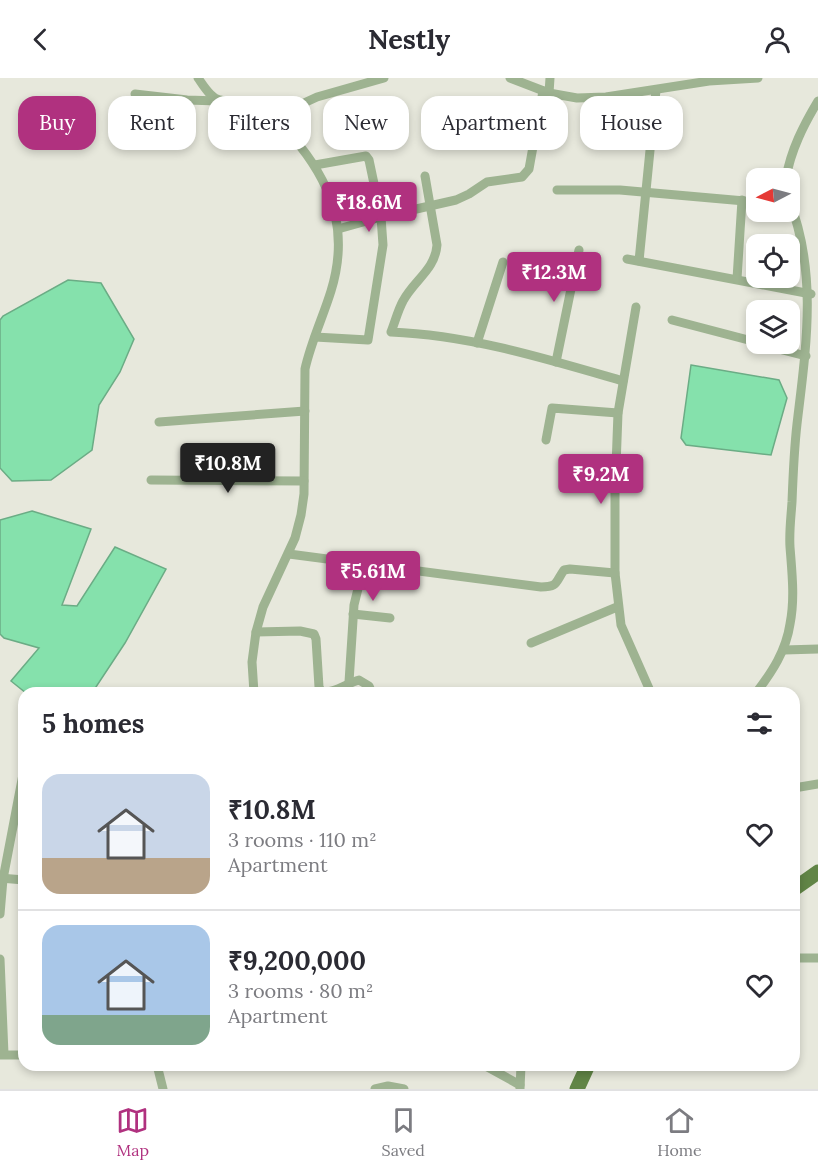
<!DOCTYPE html>
<meta charset="utf-8">
<style>
:root{--surface:#fff;--page:#f7f7f7;--text:#2b2b33;--muted:#7c7c81;--line:#e1e1e2;--accent:#b0317f}
body{margin:0;font-family:Lora,serif;background:var(--page);color:var(--text);height:100vh;display:flex;flex-direction:column;font-size:22px;white-space:nowrap}
*{box-sizing:border-box;margin:0}
p{font-size:20px;color:var(--muted)}
.icon{flex:none;width:33px;height:33px;fill:none;stroke:currentColor;stroke-width:2;stroke-linecap:round;stroke-linejoin:round}
.map{position:relative;flex:1;overflow:hidden}
.drawer{position:absolute;left:18px;top:609px;width:782px;height:384px;display:flex;flex-direction:column;background:var(--surface);border-radius:18px;box-shadow:0 3px 9px #0003}
.drawer>*{flex:none}
.banner{position:absolute;left:18px;top:18px;width:783px;height:54px;display:flex;gap:12px}
.needle{width:39px;rotate:264deg}
.buttons{position:absolute;left:746px;top:90px;display:grid;gap:12px}
.buttons a{display:grid;place-items:center;width:54px;height:54px;border-radius:12px;background:var(--surface);box-shadow:0 3px 9px #0003;font-size:30px}
.price{position:absolute;translate:-50% -51px;padding:0 14px;border-radius:6px;background:var(--accent);color:#fff;font-size:20px;line-height:39px;filter:drop-shadow(0 2px 3px #0008)}
.price::after{content:'';position:absolute;left:50%;top:36px;width:18px;height:14px;margin-left:-9px;background:inherit;clip-path:polygon(0 0,100% 0,50% 100%)}
.price.selected{background:#222;color:#fff}
ul{padding:0;list-style:none}
li{display:flex;align-items:center;gap:18px;height:150px;padding:0 24px}
li+li{border-top:2px solid var(--line)}
li span{display:grid;place-items:center;flex:none;width:168px;height:120px;border-radius:18px;color:#555}
li>.icon{margin-inline-start:auto}
span .icon{width:72px;height:72px;fill:#fffc;stroke-width:1}
li b{font-size:26px}
h2{display:flex;justify-content:space-between;align-items:center;height:72px;padding:0 24px;font-size:26px}
.chip{padding:0 21px;border-radius:18px;background:var(--surface);box-shadow:0 3px 9px #0003;font-size:21px;line-height:54px}
.chip.selected{background:var(--accent);color:#fff}
header{display:flex;justify-content:space-between;align-items:center;height:78px;padding:0 24px;background:var(--surface);font-size:27px;font-weight:700}
.tabs{display:flex;justify-content:space-around;align-items:center;height:84px;border-top:2px solid var(--line);background:var(--surface);font-size:16px;color:var(--muted)}
.tabs a{display:grid;justify-items:center;gap:3px}
.tabs .selected{color:var(--accent)}
.map>svg:first-child{display:block}
.water{fill:#85e1ac;stroke:#6bac85;stroke-width:1.5}
.lines{fill:none;stroke-linecap:round;stroke-linejoin:round}
.minor{stroke:#9eb391;stroke-width:9}
.primary{stroke:#618546;stroke-width:15}
</style>
<header><svg class="icon" aria-label="back" viewBox="0 0 24 24"><path d="M15 5l-7 7 7 7"/></svg>Nestly<svg class="icon" aria-label="person" viewBox="0 0 24 24"><circle cx="12" cy="8" r="4"/><path d="M4 21q1-7 8-7t8 7"/></svg></header>
<div class="map">
<svg width="818" height="1011" viewBox="0 0 818 1011">
<rect width="100%" height="100%" fill="#e7e8dc"/>
<g class="water">
<polygon points="68,202 101,205 134,261 120,294 99,327 92,372 51,402 12,403 0,390 0,242 3,238"/>
<polygon points="691,287 779,302 787,320 771,377 686,367 681,360"/>
<polygon points="32,433 91,451 62,527 77,528 115,469 166,491 125,565 92,615 26,615 11,603 39,570 4,560 0,556 0,442"/>
</g>
<g class="lines">
<g class="minor">
<path d="M198 0C203 7 211 21 220 22 237 26 258 21 274 30 286 38 291 57 300 68 335 112 348 158 331 213 323 239 311 264 305 291L304 416 301 437 295 460 263 529 256 554 252 584 254 615"/>
<polyline points="510,0 549,15 577,20 606,19 709,3 758,0"/>
<polyline points="549,15 550,0"/>
<polyline points="135,16 187,22 218,23"/>
<polyline points="280,36 317,19 384,0"/>
<path d="M425 98 437 167C435 192 414 202 403 223 398 232 395 244 391 254 470 257 547 281 623 303"/>
<path d="M786 100C791 72 803 48 818 23"/>
<polyline points="557,112 620,112 756,124"/>
<polyline points="338,151 381,139 456,122 469,116 487,104 522,99 529,91 543,13"/>
<polyline points="627,181 811,216"/>
<polyline points="639,183 656,12"/>
<polyline points="737,201 742,122"/>
<polyline points="636,229 618,335 615,415 615,495 621,547 651,615"/>
<polyline points="672,242 756,264"/>
<polyline points="315,259 368,262 383,167 381,139 369,82 366,78 315,87"/>
<polyline points="477,265 503,184"/>
<polyline points="760,266 806,278"/>
<polyline points="556,284 579,172"/>
<polyline points="159,344 305,333"/>
<polyline points="546,362 552,330 618,335"/>
<polyline points="151,402 304,403"/>
<path d="M289 476 541 509C558 509 555 505 564 492L570 491 615 495"/>
<polyline points="353,536 390,540"/>
<path d="M256 554 300 553 314 556 316 561 319 609 321 613C333 617 347 605 359 602L369 608 372 615"/>
<polyline points="531,565 617,529"/>
<polyline points="784,572 818,571"/>
<polyline points="349,604 354,527 364,486"/>
<path d="M756 615C772 594 786 573 790 546 795 521 792 495 790 469 789 454 791 439 792 424 793 398 794 372 797 346 806 270 818 195 789 122"/>
<polyline points="794,710 818,706"/>
<polyline points="0,800 24,802"/>
<polyline points="0,836 3,801 24,691"/>
<polyline points="794,880 818,880"/>
<polyline points="0,881 4,976"/>
<polyline points="0,977 24,977"/>
<polyline points="157,987 163,1011"/>
<polyline points="484,987 520,1007"/>
<polyline points="375,1011 388,1008 404,1011"/>
<polyline points="520,1011 521,987"/>
</g>
<g class="primary">
<polyline points="794,811 818,794"/>
<polyline points="577,1011 588,987"/>
</g>
</g>
</svg>
<div class="buttons">
<a><svg class="needle" viewBox="-14 -14 28 28"><path d="M0-13l5 13h-10z" fill="#e53935"/><path d="M0 13l5-13h-10z" fill="#7c7c81"/></svg></a>
<a><svg class="icon" aria-label="locate" viewBox="0 0 24 24"><circle cx="12" cy="12" r="6"/><path d="M12 2v4M12 18v4M2 12h4M18 12h4"/></svg></a>
<a><svg class="icon" aria-label="layers" viewBox="0 0 24 24"><path d="M12 4l9 5-9 5-9-5zM3 14l9 5 9-5"/></svg></a>
</div>
<b class="price" style="left:369px;top:155px">₹18.6M</b>
<b class="price" style="left:554px;top:225px">₹12.3M</b>
<b class="price selected" style="left:228px;top:416px">₹10.8M</b>
<b class="price" style="left:601px;top:427px">₹9.2M</b>
<b class="price" style="left:373px;top:524px">₹5.61M</b>
<div class="banner">
<a class="chip selected">Buy</a>
<a class="chip">Rent</a>
<a class="chip">Filters</a>
<a class="chip">New</a>
<a class="chip">Apartment</a>
<a class="chip">House</a>
</div>
<section class="drawer">
<h2>5 homes<svg class="icon" aria-label="filters" viewBox="0 0 24 24"><path d="M4 7h16M4 17h16"/><circle cx="9" cy="7" r="2"/><circle cx="15" cy="17" r="2"/></svg></h2>
<ul>
<li><span style="background:linear-gradient(#c9d6e8 70%,#b9a48a 0)"><svg class="icon" aria-label="home" viewBox="0 0 24 24"><path d="M3 11l9-7 9 7M6 9v11h12V9"/></svg></span><div><b>₹10.8M</b><p>3 rooms · 110 m²</p><p>Apartment</p></div><svg class="icon" aria-label="heart" viewBox="0 0 24 24"><path d="M12 20l-8-8c-3-5 5-10 8-4 3-6 11-1 8 4z"/></svg></li>
<li><span style="background:linear-gradient(#a9c7e8 75%,#7fa58c 0)"><svg class="icon" aria-label="home" viewBox="0 0 24 24"><path d="M3 11l9-7 9 7M6 9v11h12V9"/></svg></span><div><b>₹9,200,000</b><p>3 rooms · 80 m²</p><p>Apartment</p></div><svg class="icon" aria-label="heart" viewBox="0 0 24 24"><path d="M12 20l-8-8c-3-5 5-10 8-4 3-6 11-1 8 4z"/></svg></li>
</ul>
</section>
</div>
<nav class="tabs">
<a class="selected"><svg class="icon" aria-label="map" viewBox="0 0 24 24"><path d="M3 6l6-2 6 2 6-2v14l-6 2-6-2-6 2zM9 4v14M15 6v14"/></svg>Map</a>
<a><svg class="icon" aria-label="saved" viewBox="0 0 24 24"><path d="M7 4h10v16l-5-4-5 4z"/></svg>Saved</a>
<a><svg class="icon" aria-label="home" viewBox="0 0 24 24"><path d="M3 11l9-7 9 7M6 9v11h12V9"/></svg>Home</a>
</nav>
